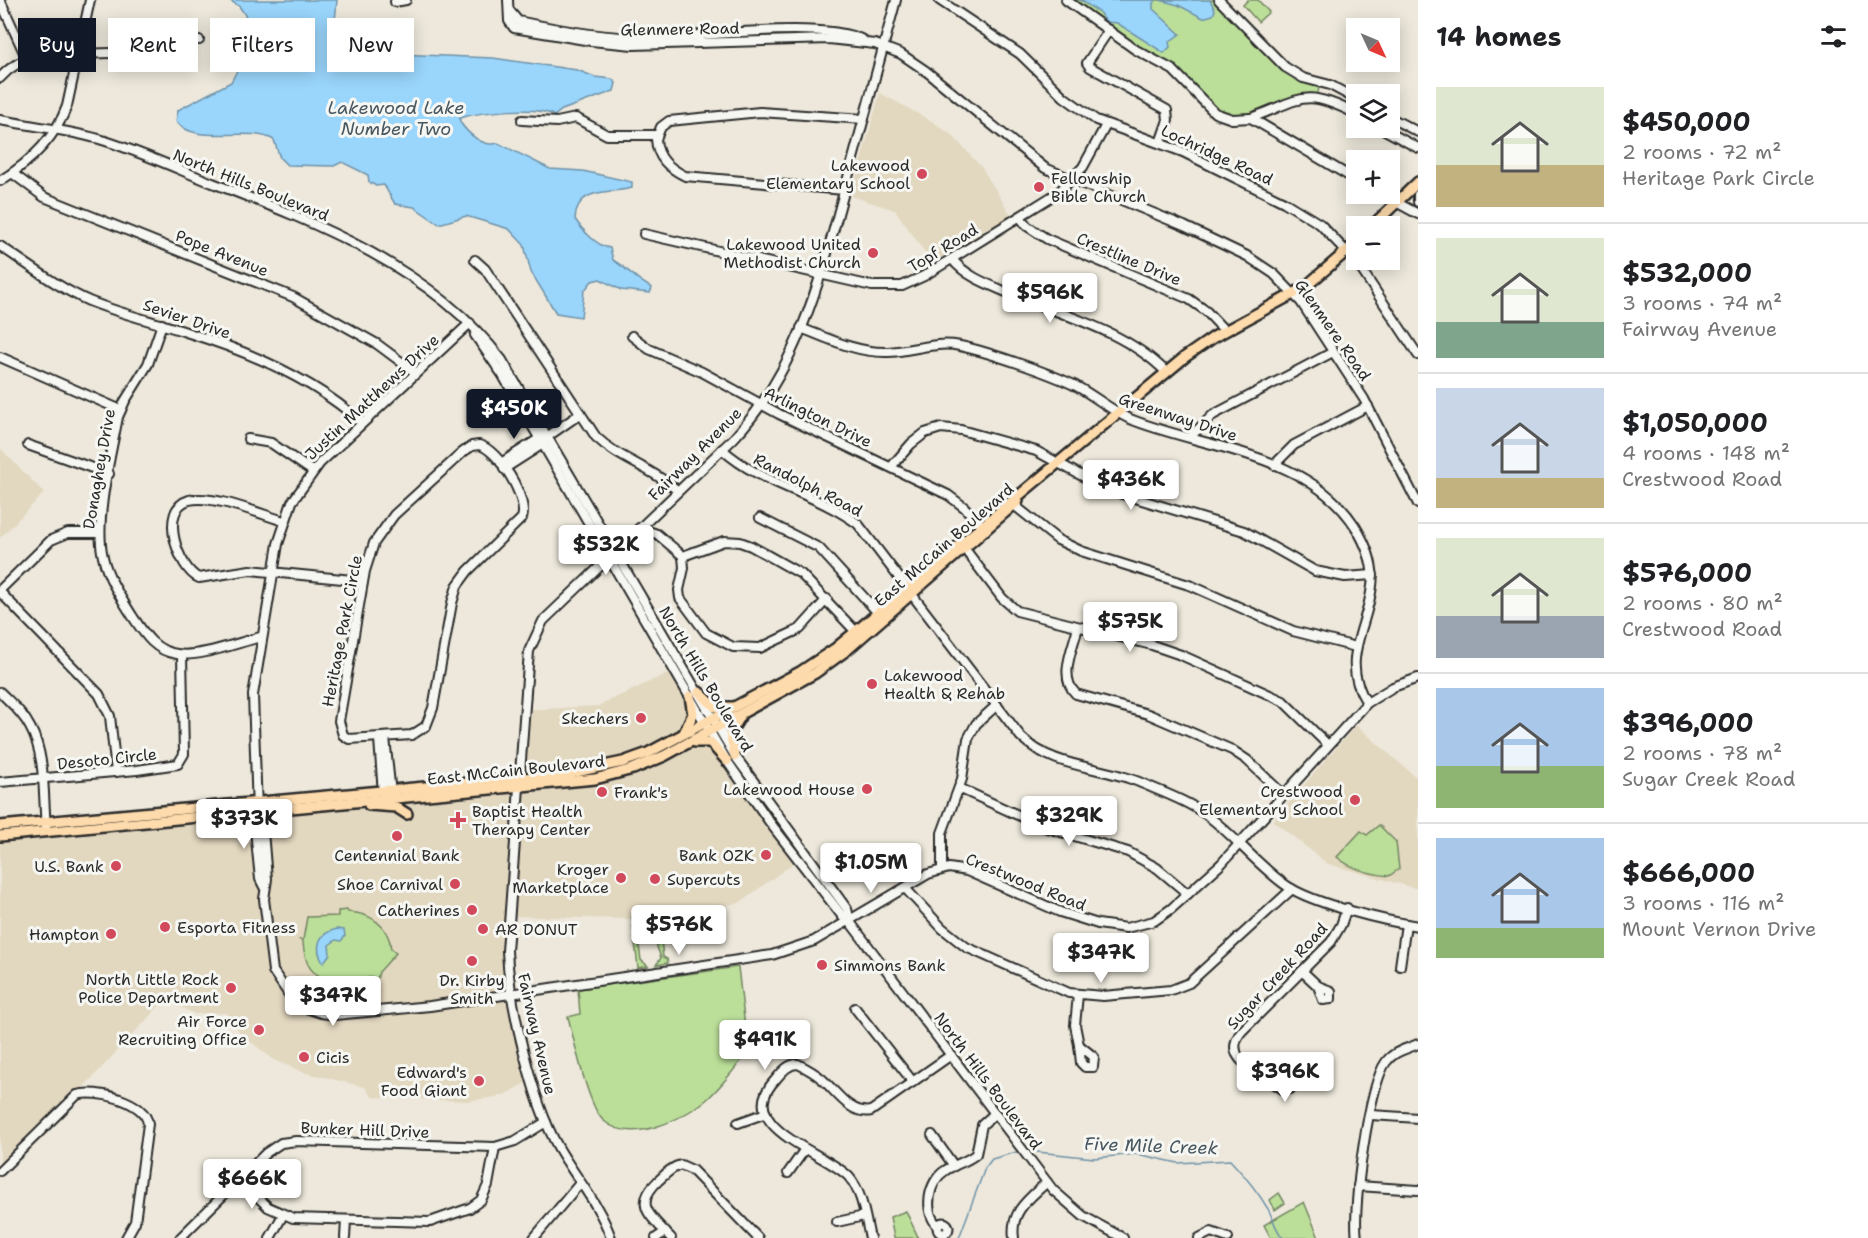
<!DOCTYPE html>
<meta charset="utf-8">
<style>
:root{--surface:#fff;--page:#f6f6f6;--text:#202124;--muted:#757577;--line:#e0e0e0;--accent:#111827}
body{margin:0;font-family:"Shantell Sans",sans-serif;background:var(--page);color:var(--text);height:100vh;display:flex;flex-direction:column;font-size:22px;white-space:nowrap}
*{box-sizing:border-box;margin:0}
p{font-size:20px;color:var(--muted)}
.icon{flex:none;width:33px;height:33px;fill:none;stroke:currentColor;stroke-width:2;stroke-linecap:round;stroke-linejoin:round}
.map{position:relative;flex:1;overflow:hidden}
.details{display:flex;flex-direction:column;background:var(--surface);width:450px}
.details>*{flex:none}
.hud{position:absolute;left:18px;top:18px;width:570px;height:54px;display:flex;gap:12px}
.needle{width:39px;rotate:134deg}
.controls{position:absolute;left:1346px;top:18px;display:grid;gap:12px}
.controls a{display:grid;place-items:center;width:54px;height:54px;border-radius:0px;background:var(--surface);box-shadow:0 3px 15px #0003;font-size:30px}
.price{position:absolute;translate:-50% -51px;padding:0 14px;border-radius:6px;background:#fff;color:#222;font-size:20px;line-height:39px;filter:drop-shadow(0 2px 3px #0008)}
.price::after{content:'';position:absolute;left:50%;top:36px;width:18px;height:14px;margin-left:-9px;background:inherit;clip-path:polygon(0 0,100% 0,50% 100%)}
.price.on{background:var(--accent);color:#fff}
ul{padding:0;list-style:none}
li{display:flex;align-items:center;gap:18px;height:150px;padding:0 18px}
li+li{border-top:2px solid var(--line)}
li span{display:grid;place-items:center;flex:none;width:168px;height:120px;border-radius:0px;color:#555}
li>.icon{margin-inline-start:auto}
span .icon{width:72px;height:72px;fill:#fffc;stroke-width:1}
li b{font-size:26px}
h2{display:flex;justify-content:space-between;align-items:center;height:72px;padding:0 18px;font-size:26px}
.tag{padding:0 21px;border-radius:0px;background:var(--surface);box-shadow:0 3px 15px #0003;font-size:21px;line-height:54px}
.tag.on{background:var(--accent);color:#fff}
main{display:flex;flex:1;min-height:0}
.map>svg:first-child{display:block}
.built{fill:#e2d7bf}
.green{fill:#bbdf99;stroke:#738562;stroke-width:1.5}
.water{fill:#9ad5fb;stroke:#6e91a8;stroke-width:1.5}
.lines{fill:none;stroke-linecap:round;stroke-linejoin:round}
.stream{stroke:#6e91a8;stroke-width:1.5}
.minor-casing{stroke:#2b2b2b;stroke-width:12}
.major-casing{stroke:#2b2b2b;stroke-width:14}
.minor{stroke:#f6f6f2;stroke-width:8}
.major{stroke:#fedbac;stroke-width:9}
.poi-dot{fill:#d1495b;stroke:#f6f6f2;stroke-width:2}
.labels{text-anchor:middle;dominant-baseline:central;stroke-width:6;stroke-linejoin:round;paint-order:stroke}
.street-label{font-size:16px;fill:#2b2b2b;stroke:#f6f6f2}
.poi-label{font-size:16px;fill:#2b2b2b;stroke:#f6f6f2;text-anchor:end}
.water-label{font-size:18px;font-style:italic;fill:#47565f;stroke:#f6f6f2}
</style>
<main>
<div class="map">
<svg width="1418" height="1238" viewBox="0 0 1418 1238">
<rect width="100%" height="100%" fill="#ede8db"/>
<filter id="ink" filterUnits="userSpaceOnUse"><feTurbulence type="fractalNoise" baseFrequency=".0167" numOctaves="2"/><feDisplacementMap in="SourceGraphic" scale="12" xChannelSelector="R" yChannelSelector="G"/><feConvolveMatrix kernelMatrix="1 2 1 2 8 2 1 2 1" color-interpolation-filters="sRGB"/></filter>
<g filter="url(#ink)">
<g class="built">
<polygon points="880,93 933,122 952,135 982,168 1012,217 934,265 895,210 851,196"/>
<polygon points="0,448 44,493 0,538"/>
<polygon points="675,670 690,696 686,730 623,762 519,778 523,710 598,706"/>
<polygon points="1356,725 1418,779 1418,889 1328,864 1273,821"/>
<polygon points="684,745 715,746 799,859 739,903 630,919 510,916 507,958 532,1079 504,1095 490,1098 466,1101 372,1097 365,1087 303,1072 274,1060 241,1034 226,1013 195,1014 167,1000 160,1005 65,1107 0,1171 0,836 620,773"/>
</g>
<g class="green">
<polygon points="1066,0 1219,0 1285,67 1320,83 1317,97 1251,118 1226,118 1173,70"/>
<polygon points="1248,0 1258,0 1269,12 1258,22 1243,5"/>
<path d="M1379 825 1396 842 1399 869 1389 876C1370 874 1351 869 1337 857L1361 831 1367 835Z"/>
<polygon points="654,909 658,911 663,957 667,959 668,963 656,965 661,958 657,947 653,921 636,923 641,960 648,966 638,968 632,917 645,914 649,916"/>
<path d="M347 910 348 912C370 913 389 925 391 949L396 953 379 972 377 980 374 981 373 977 346 983 345 980C316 981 305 971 303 942L300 940H303L307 917 338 916V911Z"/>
<path d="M738 967 748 1053C733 1069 719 1091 701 1104 677 1121 631 1144 604 1121 588 1108 574 1039 568 1017L580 1014 578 989Z"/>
<polygon points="1279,1193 1285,1203 1275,1210 1270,1200"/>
<polygon points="1304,1202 1319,1238 1271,1238 1264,1225"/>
<polygon points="906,1211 918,1237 919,1238 894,1238 890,1217"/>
</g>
<g class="water">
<path d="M229 0H337L335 22 338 31 352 45 373 53 493 58 577 70 595 77 612 79 616 83 614 91 562 110 554 116C540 105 479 112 460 118V122C468 134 484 148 498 143L550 169 583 171 632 182V188C610 194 577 186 575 219 582 230 598 247 610 248L613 260C628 269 638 281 652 288L650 293 621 290 600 279 592 281 584 291 581 317 556 313 531 272 524 245 509 229 466 216 439 224 414 207 395 204 384 185 376 186 369 182 368 175 342 162 334 166 287 165 280 158 274 140C248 125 195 147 176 121L178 110 231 82 249 48 253 27 239 6Z"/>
<polygon points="1080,0 1156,0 1153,3 1153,9 1180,34 1169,42 1170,47 1164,53 1117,23 1106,22 1099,12"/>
<polygon points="1160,0 1210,0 1215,10 1213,15 1203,18 1178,5"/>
<path d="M337 929 344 930 345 936 341 941 336 940 329 945 330 954 323 963C314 947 318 933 337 929Z"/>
</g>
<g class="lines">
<g class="stream">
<path d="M1028 1151 1094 1158 1137 1154 1178 1163 1230 1160C1245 1176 1257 1190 1268 1209 1274 1220 1275 1229 1283 1238"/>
<polyline points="959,1238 985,1168 992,1159 1020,1151"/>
</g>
<g class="minor-casing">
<g id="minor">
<polyline points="0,0 27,59"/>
<polyline points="508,0 509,21 514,28 591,41 633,45 829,39 875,44 901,54 926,71 1045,168 1184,226 1247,256 1274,274 1301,302 1364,399 1418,504"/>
<polyline points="939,0 1020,54 1064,97 1096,120 1183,152 1284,202 1320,224 1357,263 1418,355"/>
<polyline points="1066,0 1136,50 1173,70 1215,113 1232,119 1251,118 1356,180"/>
<polyline points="1219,0 1285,67 1303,78 1330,85 1356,99"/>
<polyline points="395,2 406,0"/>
<path d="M509 10 518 21C559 30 602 38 645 38 698 38 819 19 863 40"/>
<polyline points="1109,30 1087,63 1090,67 1167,110 1168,120 1160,143"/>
<path d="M0 78C33 41 79 58 122 52 148 49 173 37 199 40"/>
<polyline points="1389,117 1418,132"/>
<path d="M1251 118C1302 99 1304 87 1356 114"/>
<path d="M0 120C33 126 67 130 99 139 136 150 173 167 210 182 316 223 431 267 502 360L735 756 847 909 850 922"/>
<polyline points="522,120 557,122 576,118 607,135 656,135"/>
<polyline points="1381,128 1418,148"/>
<polyline points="12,173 44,197 293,297 377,344 416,373"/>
<path d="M0 181C29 163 55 139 67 106L90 0"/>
<path d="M844 190 685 176C669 168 657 158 656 139L661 127 669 121 760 112 864 119"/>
<polyline points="1381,194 1418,214"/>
<polyline points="1418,195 1418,202"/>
<polyline points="1020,217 1027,226 1047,239 1189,299 1206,311 1225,331"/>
<polyline points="644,234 872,286 902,286 924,276 1059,192 1083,167 1106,125"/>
<path d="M0 246C29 265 57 287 89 301 121 314 156 322 189 333 250 352 314 379 362 423"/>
<path d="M952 259C966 277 990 285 1011 294 1063 315 1126 331 1166 372"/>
<path d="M475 260 485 269 596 437C620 460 651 467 678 491"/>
<path d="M162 324 148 364 125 401 118 417C111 454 94 521 103 557 108 579 121 598 133 617 145 635 155 651 177 654 199 658 239 642 261 637"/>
<path d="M801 328C829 339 857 353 888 352 913 351 935 341 960 346 989 352 1049 373 1076 386 1095 396 1110 410 1130 419 1204 449 1307 452 1355 526 1366 544 1375 565 1372 586 1367 630 1339 660 1367 703"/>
<polyline points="475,335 502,374 727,761 771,824 843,917 850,922 1053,1190 1083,1216 1123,1238"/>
<polyline points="632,336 649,349 702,372 779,414 948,495 964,507 986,530"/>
<polyline points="0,357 121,410"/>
<polyline points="1190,437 1213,415 1333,352"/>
<polyline points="248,439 271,443 312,471"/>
<polyline points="544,439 580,414"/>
<polyline points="28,445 109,474"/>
<path d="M479 445C498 449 529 499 522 518L468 571 457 586 452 603 433 708 426 726 412 735 349 739 343 735 339 721 365 571 374 543 394 515 463 452 472 446Z"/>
<path d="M722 449C761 485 817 493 858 524L1021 737C1054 769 1099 765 1139 782 1162 792 1188 801 1208 816 1236 837 1258 866 1287 886 1314 904 1385 921 1418 926"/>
<polyline points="501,463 540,438"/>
<polyline points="1274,465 1294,445 1368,406"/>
<polyline points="891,467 911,444 925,433 941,428 961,430 1036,451 1095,483 1122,494 1244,531 1315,571 1345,577 1373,575"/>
<polyline points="504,469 543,444"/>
<polyline points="1014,505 1058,540 1081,551 1192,586 1293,631 1356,647"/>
<polyline points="760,518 819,548 880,615"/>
<path d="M284 521C260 514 213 494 189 500 158 509 178 569 199 578L250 570 363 581"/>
<polyline points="639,528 657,534 683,556 724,541 740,542 751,546 801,574 859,635"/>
<polyline points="961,544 1002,598 1017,611 1152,645 1181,655 1283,701 1328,745"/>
<polyline points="683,556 684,568 679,590 680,598 706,633 733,647 760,648 800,629 827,599"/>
<polyline points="0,590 51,540 68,533 100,533"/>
<polyline points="0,592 99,694 110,716 116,772"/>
<path d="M1078 627C1073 648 1058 677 1076 694L1148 714 1232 750 1247 760 1284 795"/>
<path d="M0 692C11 703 23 713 30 727 46 755 43 796 46 827"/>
<polyline points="385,738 391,794"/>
<polyline points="379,739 383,794"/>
<polyline points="0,782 137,770 178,764 184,754 182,655"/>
<polyline points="959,788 1044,827 1128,852 1157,868 1188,894"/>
<polyline points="257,811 262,819 267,879 264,899 273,971 290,996 306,1008 321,1013 335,1015 430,1006 772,955 814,941 928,874 949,868 967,871 1060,912 1098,924 1126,928 1154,921 1171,909 1221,864 1367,703 1393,687 1418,678"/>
<polyline points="942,869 942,833 962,779 968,739 976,724 997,705"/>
<polyline points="264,887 260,879 254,820 257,811 253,695 278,544 292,502 320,463 470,323"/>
<polyline points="905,888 942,928 966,947 1069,993 1103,996 1171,990 1189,983 1292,889"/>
<polyline points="1400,966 1406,924"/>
<polyline points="1302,971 1318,986"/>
<polygon points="1318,986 1331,991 1331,999 1323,1000"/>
<polyline points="1078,995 1075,1025 1079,1045"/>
<polyline points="855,1008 913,1082"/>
<polygon points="1079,1045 1094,1057 1093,1067 1085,1067 1081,1063"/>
<polygon points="1282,1080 1290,1081 1290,1089 1284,1090 1272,1082"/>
<path d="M1272 1082C1253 1070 1221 1056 1242 1031L1331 942 1341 925 1347 908"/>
<polyline points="1371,1115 1418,1118"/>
<polyline points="738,1123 766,1113"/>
<polyline points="932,1135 954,1166"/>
<path d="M0 1171 77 1095C96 1089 146 1101 148 1124L135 1222 126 1238"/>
<polyline points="788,1173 805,1149"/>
<polyline points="240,1179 268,1207 293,1218 430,1222 470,1208 481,1200 488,1185 495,1147"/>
<polyline points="1358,1186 1418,1190"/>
<polyline points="837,1222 864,1216"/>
<circle cx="943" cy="1228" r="5.5"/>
<path d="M938 1226C923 1212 928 1181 946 1170 955 1164 967 1162 976 1154L982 1125 995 1113"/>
<polyline points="180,1238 266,1153 281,1143 296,1141 495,1147 515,1141 546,1122"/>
<polyline points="270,1238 283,1215"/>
<polyline points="345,1238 346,1220"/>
<polyline points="534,1238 580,1183"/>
<path d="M611 1238C600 1205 575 1177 558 1147 532 1101 509 1003 507 951L529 651 543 621 734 438C800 368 822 272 847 181 863 121 880 60 896 0"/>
<polyline points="656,1238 665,1232"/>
<path d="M671 1238C652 1217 632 1206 658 1181 665 1175 671 1167 681 1165L692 1170 758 1238"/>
<path d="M870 1238C865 1218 863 1193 849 1177 826 1152 730 1127 776 1079 782 1072 788 1064 798 1064 806 1068 815 1073 822 1079 836 1091 850 1115 871 1111L951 1055"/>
<path d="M1014 1238C1010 1211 1029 1199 1047 1182"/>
<polyline points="1199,1238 1211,1232 1228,1238"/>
<path d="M1357 1238C1352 1208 1369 1085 1386 1062 1394 1051 1407 1049 1418 1044"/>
</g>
</g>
<g class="major-casing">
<g id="major">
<polyline points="1372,226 1418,182"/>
<polyline points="699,692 715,707 733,707"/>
<polyline points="684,733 693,714 690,696"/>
<polyline points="695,742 710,742 727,761"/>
<polyline points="735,756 730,733 740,717"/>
<polyline points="369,805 396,807 407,814"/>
<polyline points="0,826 566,774 623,762 648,753 800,672 836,648 1185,357 1214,337 1304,288 1356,243"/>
<polyline points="0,836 595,779 633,769 664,756 815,673 848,649 1018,501"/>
</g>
</g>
<use href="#minor" class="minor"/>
<use href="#major" class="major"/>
</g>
</g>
<g class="poi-dot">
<circle cx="922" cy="174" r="6"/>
<circle cx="1039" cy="187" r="6"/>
<circle cx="873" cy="253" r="6"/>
<circle cx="872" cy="684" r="6"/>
<circle cx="641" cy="718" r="6"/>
<circle cx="867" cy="789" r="6"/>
<circle cx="602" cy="792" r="6"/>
<circle cx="1355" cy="800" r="6"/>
<path d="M455 811h6v6h6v6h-6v6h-6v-6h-6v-6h6z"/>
<circle cx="397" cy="836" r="6"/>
<circle cx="766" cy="855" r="6"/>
<circle cx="116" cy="866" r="6"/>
<circle cx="621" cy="878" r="6"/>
<circle cx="655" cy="879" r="6"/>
<circle cx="455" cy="884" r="6"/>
<circle cx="472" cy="910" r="6"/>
<circle cx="165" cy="927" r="6"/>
<circle cx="483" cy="929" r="6"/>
<circle cx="111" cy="934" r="6"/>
<circle cx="472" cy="961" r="6"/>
<circle cx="822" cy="965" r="6"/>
<circle cx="231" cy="988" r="6"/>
<circle cx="259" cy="1030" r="6"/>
<circle cx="304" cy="1057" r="6"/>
<circle cx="479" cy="1081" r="6"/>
</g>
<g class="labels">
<g class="street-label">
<text transform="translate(680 29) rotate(-1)">Glenmere Road</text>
<text transform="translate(1217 155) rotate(25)">Lochridge Road</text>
<text transform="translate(251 185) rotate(22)">North Hills Boulevard</text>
<text transform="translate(943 248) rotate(-31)">Topf Road</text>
<text transform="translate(222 253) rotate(22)">Pope Avenue</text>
<text transform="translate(1129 259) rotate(23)">Crestline Drive</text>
<text transform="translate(187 319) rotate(19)">Sevier Drive</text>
<text transform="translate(1333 330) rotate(55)">Glenmere Road</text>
<text transform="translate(372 397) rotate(-43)">Justin Matthews Drive</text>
<text transform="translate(818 417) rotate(26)">Arlington Drive</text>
<text transform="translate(1178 417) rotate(18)">Greenway Drive</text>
<text transform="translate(695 454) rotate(-45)">Fairway Avenue</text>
<text transform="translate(99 469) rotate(-80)">Donaghey Drive</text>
<text transform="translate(808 485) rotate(27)">Randolph Road</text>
<text transform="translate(944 545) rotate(-41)">East McCain Boulevard</text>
<text transform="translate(342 631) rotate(-79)">Heritage Park Circle</text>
<text transform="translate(706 679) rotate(59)">North Hills Boulevard</text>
<text transform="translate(107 759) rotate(-6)">Desoto Circle</text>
<text transform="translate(516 770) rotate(-6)">East McCain Boulevard</text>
<text transform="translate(1026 882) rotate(22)">Crestwood Road</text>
<text transform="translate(1277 976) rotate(-47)">Sugar Creek Road</text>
<text transform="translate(537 1034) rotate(77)">Fairway Avenue</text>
<text transform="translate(988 1081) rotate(53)">North Hills Boulevard</text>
<text transform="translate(365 1130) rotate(2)">Bunker Hill Drive</text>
</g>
<g class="poi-label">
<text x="910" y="165">Lakewood<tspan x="910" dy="18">Elementary School</tspan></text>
<text x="1051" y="178" text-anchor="start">Fellowship<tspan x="1051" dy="18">Bible Church</tspan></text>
<text x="861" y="244">Lakewood United<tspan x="861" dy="18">Methodist Church</tspan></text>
<text x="884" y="675" text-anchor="start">Lakewood<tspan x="884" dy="18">Health &amp; Rehab</tspan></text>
<text x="629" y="718">Skechers</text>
<text x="855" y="789">Lakewood House</text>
<text x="1343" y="791">Crestwood<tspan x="1343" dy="18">Elementary School</tspan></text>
<text x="614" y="792" text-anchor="start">Frank's</text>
<text x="472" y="811" text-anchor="start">Baptist Health<tspan x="472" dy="18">Therapy Center</tspan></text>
<text x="397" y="855" text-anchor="middle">Centennial Bank</text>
<text x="754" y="855">Bank OZK</text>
<text x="104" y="866">U.S. Bank</text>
<text x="609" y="869">Kroger<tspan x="609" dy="18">Marketplace</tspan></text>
<text x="667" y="879" text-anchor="start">Supercuts</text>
<text x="443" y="884">Shoe Carnival</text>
<text x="460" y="910">Catherines</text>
<text x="177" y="927" text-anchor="start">Esporta Fitness</text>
<text x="495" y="929" text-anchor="start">AR DONUT</text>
<text x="99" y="934">Hampton</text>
<text x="834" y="965" text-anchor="start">Simmons Bank</text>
<text x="219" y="979">North Little Rock<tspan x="219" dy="18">Police Department</tspan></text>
<text x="472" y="980" text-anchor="middle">Dr. Kirby<tspan x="472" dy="18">Smith</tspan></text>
<text x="247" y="1021">Air Force<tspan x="247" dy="18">Recruiting Office</tspan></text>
<text x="316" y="1057" text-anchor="start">Cicis</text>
<text x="467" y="1072">Edward's<tspan x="467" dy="18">Food Giant</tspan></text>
</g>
<g class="water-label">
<text x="396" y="108">Lakewood Lake<tspan x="396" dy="21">Number Two</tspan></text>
<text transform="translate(1151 1146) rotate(2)">Five Mile Creek</text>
</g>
</g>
</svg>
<div class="controls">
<a><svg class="needle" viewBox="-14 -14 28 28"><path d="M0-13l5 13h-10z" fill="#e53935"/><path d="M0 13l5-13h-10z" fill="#757577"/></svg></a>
<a><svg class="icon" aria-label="layers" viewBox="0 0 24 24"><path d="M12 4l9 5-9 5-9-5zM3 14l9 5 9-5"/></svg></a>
<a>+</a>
<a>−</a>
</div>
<b class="price" style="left:1050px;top:324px">$596K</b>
<b class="price on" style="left:514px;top:440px">$450K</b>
<b class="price" style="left:1131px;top:511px">$436K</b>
<b class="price" style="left:606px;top:576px">$532K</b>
<b class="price" style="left:1130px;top:653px">$575K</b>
<b class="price" style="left:1069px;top:847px">$329K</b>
<b class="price" style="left:244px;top:850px">$373K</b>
<b class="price" style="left:871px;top:894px">$1.05M</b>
<b class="price" style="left:679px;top:956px">$576K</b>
<b class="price" style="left:1101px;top:984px">$347K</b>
<b class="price" style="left:333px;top:1027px">$347K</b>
<b class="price" style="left:765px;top:1071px">$491K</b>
<b class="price" style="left:1285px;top:1103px">$396K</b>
<b class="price" style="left:252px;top:1210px">$666K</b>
<div class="hud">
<a class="tag on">Buy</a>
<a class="tag">Rent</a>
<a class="tag">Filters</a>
<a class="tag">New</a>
</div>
</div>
<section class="details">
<h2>14 homes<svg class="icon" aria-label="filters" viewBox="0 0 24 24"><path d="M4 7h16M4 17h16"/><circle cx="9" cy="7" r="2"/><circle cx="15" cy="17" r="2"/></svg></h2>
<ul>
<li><span style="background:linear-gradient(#dfe7d0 65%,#c2b280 0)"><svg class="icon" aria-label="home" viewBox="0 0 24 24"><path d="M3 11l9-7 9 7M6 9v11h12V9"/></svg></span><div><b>$450,000</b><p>2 rooms · 72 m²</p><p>Heritage Park Circle</p></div></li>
<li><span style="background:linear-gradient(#dfe7d0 70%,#7fa58c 0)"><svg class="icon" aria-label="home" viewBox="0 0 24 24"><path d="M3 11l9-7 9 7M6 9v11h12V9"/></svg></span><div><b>$532,000</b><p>3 rooms · 74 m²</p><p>Fairway Avenue</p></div></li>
<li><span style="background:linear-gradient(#c9d6e8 75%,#c2b280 0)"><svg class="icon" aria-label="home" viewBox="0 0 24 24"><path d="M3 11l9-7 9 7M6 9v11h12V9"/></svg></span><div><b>$1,050,000</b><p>4 rooms · 148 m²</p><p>Crestwood Road</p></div></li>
<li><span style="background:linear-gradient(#dfe7d0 65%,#9aa5b1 0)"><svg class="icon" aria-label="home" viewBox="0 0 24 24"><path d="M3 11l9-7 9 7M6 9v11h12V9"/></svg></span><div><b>$576,000</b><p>2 rooms · 80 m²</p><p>Crestwood Road</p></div></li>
<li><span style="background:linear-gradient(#a9c7e8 65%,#8fb573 0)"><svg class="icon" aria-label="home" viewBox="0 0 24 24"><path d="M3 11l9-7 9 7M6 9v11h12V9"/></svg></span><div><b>$396,000</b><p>2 rooms · 78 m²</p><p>Sugar Creek Road</p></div></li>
<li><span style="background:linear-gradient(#a9c7e8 75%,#8fb573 0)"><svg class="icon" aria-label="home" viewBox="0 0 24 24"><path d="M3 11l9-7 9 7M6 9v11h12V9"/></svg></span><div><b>$666,000</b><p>3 rooms · 116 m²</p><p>Mount Vernon Drive</p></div></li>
</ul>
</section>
</main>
